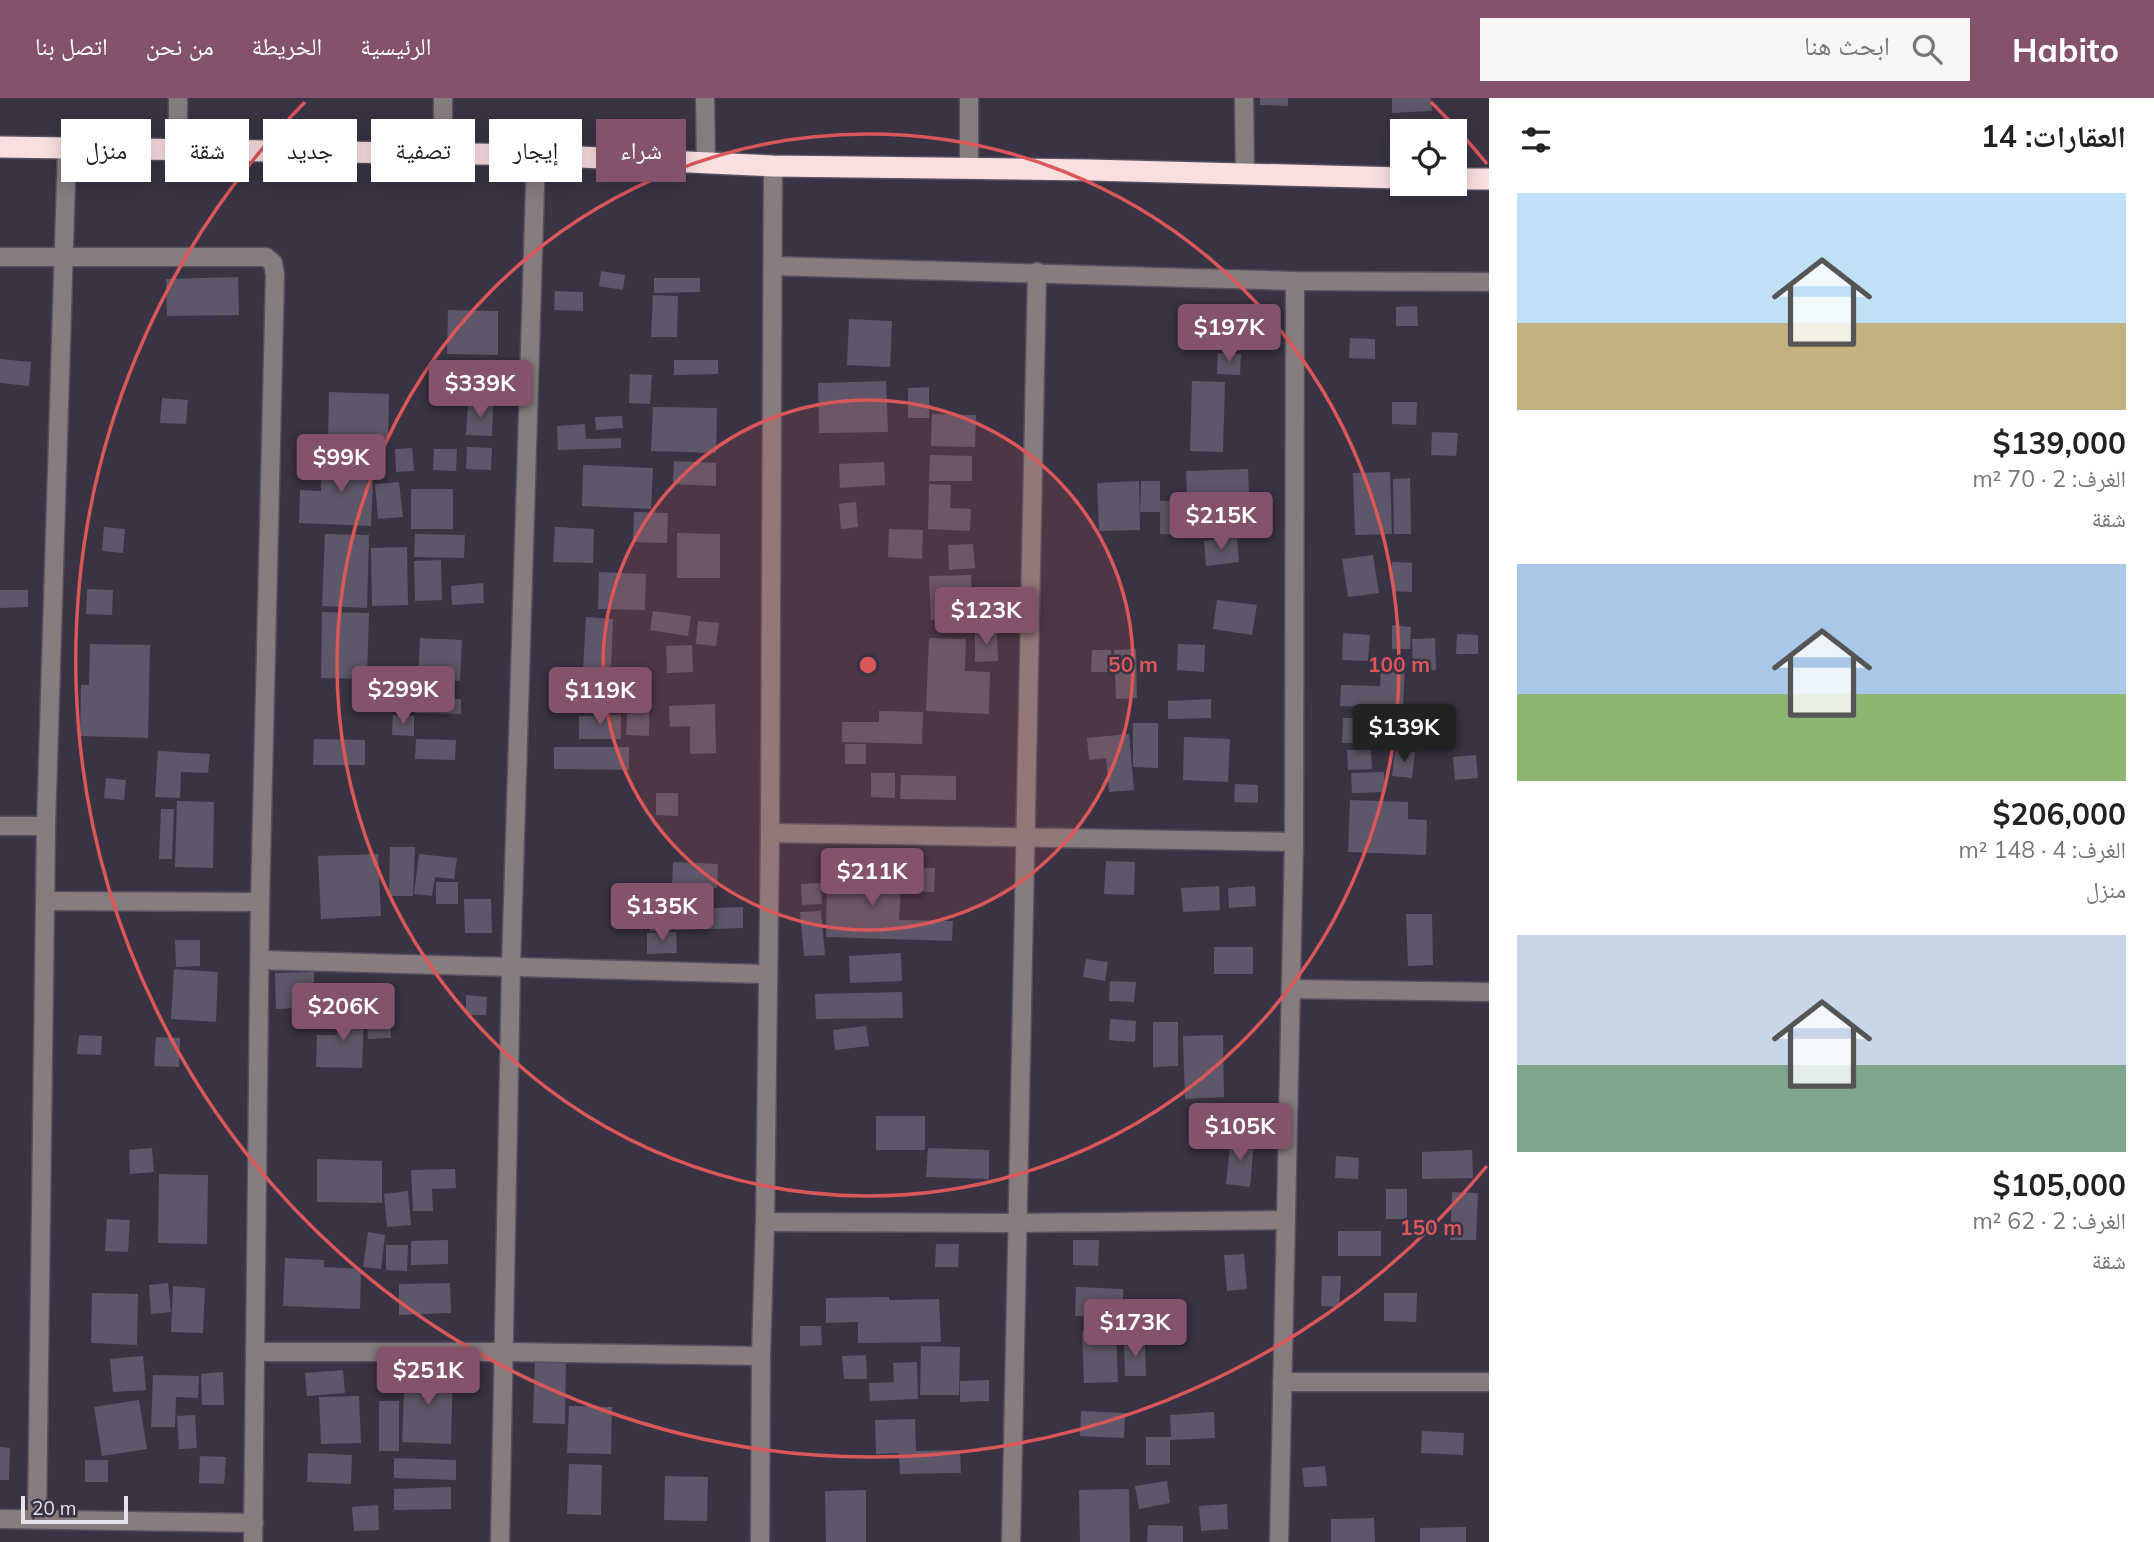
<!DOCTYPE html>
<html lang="ar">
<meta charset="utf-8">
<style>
:root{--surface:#fff;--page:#f6f6f6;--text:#222;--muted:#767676;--accent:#84536b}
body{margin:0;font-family:Mulish,"Noto Naskh Arabic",sans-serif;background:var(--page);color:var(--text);direction:rtl;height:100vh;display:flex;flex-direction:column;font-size:26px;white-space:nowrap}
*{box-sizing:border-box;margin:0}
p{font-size:23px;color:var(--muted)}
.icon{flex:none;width:38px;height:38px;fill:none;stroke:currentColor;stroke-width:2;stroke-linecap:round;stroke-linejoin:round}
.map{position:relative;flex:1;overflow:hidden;direction:ltr}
.drawer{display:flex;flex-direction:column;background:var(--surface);width:665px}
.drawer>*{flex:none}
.banner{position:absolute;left:21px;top:21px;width:665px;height:63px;direction:rtl;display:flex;gap:14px}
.buttons{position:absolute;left:1390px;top:21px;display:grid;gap:14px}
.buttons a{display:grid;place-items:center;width:77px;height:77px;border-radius:0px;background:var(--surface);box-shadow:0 4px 18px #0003;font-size:35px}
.scale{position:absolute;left:21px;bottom:18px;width:107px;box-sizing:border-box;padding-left:7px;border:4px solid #e7e3ee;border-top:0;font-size:19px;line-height:24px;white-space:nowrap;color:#e7e3ee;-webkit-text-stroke:5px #393344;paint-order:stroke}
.price{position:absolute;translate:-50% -60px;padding:0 16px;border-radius:7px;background:var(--accent);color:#fff;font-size:23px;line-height:46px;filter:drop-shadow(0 2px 4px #0008)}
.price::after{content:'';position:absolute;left:50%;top:42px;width:21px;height:16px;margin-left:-10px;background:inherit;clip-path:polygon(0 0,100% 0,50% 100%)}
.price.selected{background:#222;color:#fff}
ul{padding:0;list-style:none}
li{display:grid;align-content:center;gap:14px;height:371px;padding:0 28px}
li span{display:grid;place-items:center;height:217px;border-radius:0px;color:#555}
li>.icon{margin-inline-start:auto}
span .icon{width:126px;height:126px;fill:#fffc;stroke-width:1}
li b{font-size:30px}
h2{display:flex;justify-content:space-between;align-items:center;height:84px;padding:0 28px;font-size:30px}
.tag{padding:0 24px;border-radius:0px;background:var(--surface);box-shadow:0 4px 18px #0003;font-size:24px;line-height:63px}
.tag.selected{background:var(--accent);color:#fff}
header{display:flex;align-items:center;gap:42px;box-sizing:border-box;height:98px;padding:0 35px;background:var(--accent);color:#fff}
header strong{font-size:33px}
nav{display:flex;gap:38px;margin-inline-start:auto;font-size:24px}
.search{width:490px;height:63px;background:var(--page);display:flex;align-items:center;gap:18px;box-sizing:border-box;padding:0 24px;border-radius:0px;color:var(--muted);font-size:26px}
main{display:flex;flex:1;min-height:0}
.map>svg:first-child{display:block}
.building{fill:#5e5769}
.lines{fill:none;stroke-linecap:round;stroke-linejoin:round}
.minor-casing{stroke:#554f5f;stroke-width:21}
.highway-casing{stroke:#554f5f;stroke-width:24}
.minor{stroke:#887d7e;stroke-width:18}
.highway{stroke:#fadfe1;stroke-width:21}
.ring{fill:none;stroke:#da575a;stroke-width:3.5}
.centre{fill:#da575a;stroke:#393344;stroke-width:3.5}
.ring-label{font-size:21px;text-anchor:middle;font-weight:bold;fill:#da575a;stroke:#393344;stroke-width:5;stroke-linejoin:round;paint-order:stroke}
</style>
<header>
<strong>Habito</strong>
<div class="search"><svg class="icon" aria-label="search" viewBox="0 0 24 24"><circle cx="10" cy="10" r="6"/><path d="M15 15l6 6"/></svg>ابحث هنا</div>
<nav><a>الرئيسية</a><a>الخريطة</a><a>من نحن</a><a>اتصل بنا</a></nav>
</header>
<main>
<section class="drawer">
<h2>العقارات: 14<svg class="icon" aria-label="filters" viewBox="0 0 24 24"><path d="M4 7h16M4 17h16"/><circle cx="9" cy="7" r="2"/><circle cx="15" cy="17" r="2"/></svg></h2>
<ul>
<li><span style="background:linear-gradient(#bfe0f5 60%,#c2b280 0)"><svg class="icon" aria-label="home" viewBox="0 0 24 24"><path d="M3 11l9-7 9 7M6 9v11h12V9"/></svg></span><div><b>$139,000</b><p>الغرف: 2 · 70 m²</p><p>شقة</p></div></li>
<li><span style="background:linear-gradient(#a9c7e8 60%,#8fb573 0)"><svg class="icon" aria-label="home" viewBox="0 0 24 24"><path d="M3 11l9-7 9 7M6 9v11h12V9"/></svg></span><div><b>$206,000</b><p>الغرف: 4 · 148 m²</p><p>منزل</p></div></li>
<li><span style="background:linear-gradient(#c9d6e8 60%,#7fa58c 0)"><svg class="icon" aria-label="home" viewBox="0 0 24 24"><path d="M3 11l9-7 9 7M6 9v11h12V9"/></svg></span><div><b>$105,000</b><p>الغرف: 2 · 62 m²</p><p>شقة</p></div></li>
</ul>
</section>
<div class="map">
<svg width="1489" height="1444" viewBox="0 0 1489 1444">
<rect width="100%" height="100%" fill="#393344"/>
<g class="building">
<polygon points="1260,0 1288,0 1288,8 1260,7"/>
<polygon points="1392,0 1431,0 1432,13 1392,15"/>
<polygon points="601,173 625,177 623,192 599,188"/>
<polygon points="238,179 239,217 167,218 166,181"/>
<polygon points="654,180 700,180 700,194 654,195"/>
<polygon points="555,193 583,194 583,213 554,212"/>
<polygon points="653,197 678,198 677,239 651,239"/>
<polygon points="1417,208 1418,228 1396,228 1396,209"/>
<polygon points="448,212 498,213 498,257 447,256"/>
<polygon points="849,221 892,223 890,269 847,267"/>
<polygon points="1350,240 1375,241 1375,261 1349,260"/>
<polygon points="1218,255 1241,256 1240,277 1217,276"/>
<polygon points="0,261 31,264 29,288 0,285"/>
<polygon points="674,262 718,262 718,276 674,277"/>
<polygon points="630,276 652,277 650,306 629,305"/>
<polygon points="886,283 888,334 819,335 818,285"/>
<polygon points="1192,283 1225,284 1223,354 1190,353"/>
<polygon points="929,289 929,320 908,320 908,290"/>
<polygon points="329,294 389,296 388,341 328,339"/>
<polygon points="162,300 188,302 186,326 160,325"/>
<polygon points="1392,304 1417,304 1416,327 1392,326"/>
<polygon points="468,306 493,308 492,338 466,337"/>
<polygon points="653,309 717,310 716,355 651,353"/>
<polygon points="932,316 976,317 975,349 931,348"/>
<polygon points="622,318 623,330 596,332 595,319"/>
<polygon points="585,326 586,341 621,340 621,350 558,352 557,328"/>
<polygon points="1432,334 1458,335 1456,358 1431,357"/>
<polygon points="467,349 492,350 491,372 466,371"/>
<polygon points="412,350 414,373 396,374 395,351"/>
<polygon points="434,351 457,351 456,373 433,372"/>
<polygon points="930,357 972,358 972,383 929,383"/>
<polygon points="322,358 374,360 371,428 299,425 300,392 321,393"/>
<polygon points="674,363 716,365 716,388 673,386"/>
<polygon points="884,364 885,387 840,390 839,366"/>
<polygon points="583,367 653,370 651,411 582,408"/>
<polygon points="1248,371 1249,397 1187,399 1186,373"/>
<polygon points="1390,374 1392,436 1355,437 1353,375"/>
<polygon points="1410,380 1411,436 1394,436 1393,381"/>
<polygon points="1139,383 1140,432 1099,433 1097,385"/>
<polygon points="1141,383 1160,383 1160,403 1180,403 1180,437 1160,436 1160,414 1140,414"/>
<polygon points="399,384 403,419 378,421 375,386"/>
<polygon points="929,386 951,387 950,410 971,411 970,433 928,431"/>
<rect x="411" y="391" width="42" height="40"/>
<polygon points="856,404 858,429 841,431 839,406"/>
<polygon points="634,414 668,415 667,445 633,444"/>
<polygon points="104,429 125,431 123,455 102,453"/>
<polygon points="555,429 594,431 593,465 553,464"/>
<polygon points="889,431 923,432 922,461 888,459"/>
<polygon points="677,435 720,436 720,480 677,480"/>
<polygon points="325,436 369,437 367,510 322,508"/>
<polygon points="415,436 465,437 464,460 414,459"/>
<polygon points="1237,440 1239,464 1206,468 1204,443"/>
<polygon points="973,446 975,470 949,472 948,447"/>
<polygon points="407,449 408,507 372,508 371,450"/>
<polygon points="1373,457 1379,495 1348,499 1342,461"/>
<polygon points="441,462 442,502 415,503 414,463"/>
<polygon points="1392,464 1412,465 1412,494 1392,493"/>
<polygon points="599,474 646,476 645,512 598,511"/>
<polygon points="971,477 973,521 931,522 929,478"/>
<polygon points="483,485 484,505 452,507 451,488"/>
<polygon points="87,491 113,492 112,517 86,516"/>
<polygon points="0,492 28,492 28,509 0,510"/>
<polygon points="1217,502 1257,507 1252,537 1213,531"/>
<polygon points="653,513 691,518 688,538 650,532"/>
<polygon points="322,514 369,515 367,581 321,580"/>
<polygon points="586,519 613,521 611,572 583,571"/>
<polygon points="698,523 719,525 716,548 696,546"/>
<polygon points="1392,527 1411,529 1410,551 1392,551"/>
<polygon points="975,534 997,534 998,563 975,564"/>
<polygon points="1343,535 1370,537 1368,563 1342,562"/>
<polygon points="1457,536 1478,537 1478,556 1456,556"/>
<polygon points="420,540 462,542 460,583 418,581"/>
<polygon points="929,540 966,541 965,573 990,574 989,616 926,613"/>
<polygon points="1435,540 1436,572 1413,573 1412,541"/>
<polygon points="90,546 150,547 148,640 80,638 81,587 89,587"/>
<polygon points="1178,546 1205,547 1204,574 1177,572"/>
<polygon points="692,547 693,574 667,575 666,548"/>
<polygon points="1136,551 1137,600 1116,601 1114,552"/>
<polygon points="1092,552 1111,552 1111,574 1091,574"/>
<polygon points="1381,568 1405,568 1403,610 1340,608 1341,587 1380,588"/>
<polygon points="628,595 650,595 649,638 626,637"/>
<polygon points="414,600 461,601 461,616 414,615"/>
<polygon points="1211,601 1211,620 1168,621 1168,603"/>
<polygon points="715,606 716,655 690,656 690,628 670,629 669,608"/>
<polygon points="879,613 923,614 922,646 842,644 842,624 879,624"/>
<polygon points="393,617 414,618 414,638 392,637"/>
<polygon points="621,617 621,641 579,641 579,618"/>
<polygon points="1343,620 1391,620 1391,645 1342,645"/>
<polygon points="1133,625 1158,625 1158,670 1133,669"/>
<polygon points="1129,636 1134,692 1109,694 1106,660 1089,662 1087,640"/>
<polygon points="1184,639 1230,641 1228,684 1183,682"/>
<polygon points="314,641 365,642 365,667 313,667"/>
<polygon points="416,641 456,642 455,662 415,661"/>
<rect x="845" y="646" width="21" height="20"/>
<polygon points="554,649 629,649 629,672 554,671"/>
<polygon points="1347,652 1371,652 1372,671 1348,672"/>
<polygon points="158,653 210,656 208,675 181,674 180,700 155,699"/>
<polygon points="1395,653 1415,654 1412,680 1392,678"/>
<polygon points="1476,657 1478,680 1455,682 1453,659"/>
<polygon points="1384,674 1385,694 1352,695 1351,675"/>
<polygon points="871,675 895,675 895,700 871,699"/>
<polygon points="901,677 956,678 956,702 900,701"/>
<polygon points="106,680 126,682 124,702 104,700"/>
<polygon points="1235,686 1258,687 1258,705 1234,704"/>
<polygon points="656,695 678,695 678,718 656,717"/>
<polygon points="1350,702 1408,704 1408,721 1427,722 1426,757 1348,754"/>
<polygon points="177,703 214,704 213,770 175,769"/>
<polygon points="161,711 174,711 172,761 159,761"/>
<polygon points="390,749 415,749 413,798 389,798"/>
<polygon points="378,756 381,818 321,821 318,758"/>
<polygon points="419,756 457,760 454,781 435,779 432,798 414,796"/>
<polygon points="1106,763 1135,764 1134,797 1104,796"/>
<polygon points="673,764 718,766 717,790 672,788"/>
<polygon points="827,764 880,766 879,787 901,788 899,822 953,823 952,843 826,839"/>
<polygon points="909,769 935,770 934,794 909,793"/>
<rect x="436" y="784" width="22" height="22"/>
<polygon points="821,785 822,806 802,807 801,786"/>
<polygon points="1219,788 1220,812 1183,814 1181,790"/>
<polygon points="1255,788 1256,808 1229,810 1228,790"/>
<polygon points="464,801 491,801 492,835 465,835"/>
<polygon points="743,809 743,830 650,833 649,812"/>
<polygon points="821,813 825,857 804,858 800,814"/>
<polygon points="1406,816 1432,816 1433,867 1408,868"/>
<polygon points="676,834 677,855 647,856 647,835"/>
<polygon points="175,842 200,842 200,868 176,869"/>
<rect x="1214" y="849" width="39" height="27"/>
<polygon points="901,855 902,883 850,885 849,858"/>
<polygon points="1086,861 1108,864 1105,883 1083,879"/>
<polygon points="174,871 218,874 216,924 171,921"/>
<polygon points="314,874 314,909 276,911 275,875"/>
<polygon points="1110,883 1136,884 1134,904 1109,903"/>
<polygon points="389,887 391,940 368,941 365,888"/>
<polygon points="365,888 365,909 337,909 337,889"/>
<polygon points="902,894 903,920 816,921 815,896"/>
<polygon points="466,897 487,899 486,917 466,917"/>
<polygon points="337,913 364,913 362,970 316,969 317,937 337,937"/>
<polygon points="1110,921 1136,923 1135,944 1109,942"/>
<polygon points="1153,924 1178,924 1178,968 1153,969"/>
<polygon points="866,928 869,948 835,952 833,932"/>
<polygon points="79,937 102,938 101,957 77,956"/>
<polygon points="1223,937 1224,999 1185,1001 1183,938"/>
<polygon points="156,939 180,940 179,969 154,968"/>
<rect x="876" y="1018" width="49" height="34"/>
<polygon points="1231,1041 1254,1043 1250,1089 1226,1086"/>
<polygon points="152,1050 154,1074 130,1076 129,1052"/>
<polygon points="928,1050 989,1052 989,1081 926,1079"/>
<polygon points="1472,1052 1473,1080 1422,1081 1422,1054"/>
<polygon points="1336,1058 1359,1060 1358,1081 1335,1080"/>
<polygon points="317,1061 382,1063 382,1105 317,1104"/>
<polygon points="455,1071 456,1090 432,1091 433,1113 413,1113 411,1072"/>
<polygon points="159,1076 208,1077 207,1146 158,1145"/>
<rect x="1386" y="1091" width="21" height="30"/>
<polygon points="408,1093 411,1127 387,1129 384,1096"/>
<polygon points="1452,1094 1478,1095 1476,1142 1450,1142"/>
<polygon points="107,1121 130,1122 128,1154 105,1153"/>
<rect x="1338" y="1133" width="43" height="25"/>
<polygon points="368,1134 385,1137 381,1171 363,1169"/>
<polygon points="448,1142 448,1166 411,1167 411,1143"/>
<polygon points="1073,1142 1099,1142 1098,1168 1073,1167"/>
<polygon points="936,1146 959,1146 958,1169 935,1169"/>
<polygon points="386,1147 408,1147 407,1173 386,1172"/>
<polygon points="1244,1156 1247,1191 1227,1193 1224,1157"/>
<polygon points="285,1160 324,1162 324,1169 361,1171 360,1211 283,1208"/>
<polygon points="1322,1178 1341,1178 1339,1209 1321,1208"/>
<polygon points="168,1185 171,1214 151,1216 149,1187"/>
<polygon points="450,1185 451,1215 399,1217 399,1186"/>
<polygon points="173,1188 205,1190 203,1235 171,1234"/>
<polygon points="1076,1189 1123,1191 1123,1220 1075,1218"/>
<polygon points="92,1195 138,1196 137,1247 91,1245"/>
<polygon points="1384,1195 1417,1195 1416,1224 1384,1223"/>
<polygon points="889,1199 889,1202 939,1201 941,1244 858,1245 858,1224 826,1225 826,1200"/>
<polygon points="800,1228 821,1228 822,1247 800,1248"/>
<polygon points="1116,1232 1118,1284 1084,1285 1082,1233"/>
<polygon points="1145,1244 1146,1278 1125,1278 1124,1245"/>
<polygon points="921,1248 960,1249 959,1297 920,1297"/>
<polygon points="866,1257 867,1281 844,1281 842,1258"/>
<polygon points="143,1258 146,1292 113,1294 110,1261"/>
<polygon points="535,1258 566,1258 565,1326 533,1325"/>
<polygon points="917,1264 918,1301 870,1303 869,1285 894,1284 893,1265"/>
<polygon points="343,1272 345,1295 307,1298 305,1275"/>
<polygon points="405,1273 453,1274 451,1346 402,1344"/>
<polygon points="223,1274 224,1307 202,1307 201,1276"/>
<polygon points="153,1277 199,1278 198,1300 176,1299 175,1329 151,1329"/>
<polygon points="989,1282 989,1303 960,1304 960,1283"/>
<polygon points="359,1298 361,1345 321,1346 319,1299"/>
<polygon points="139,1302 147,1351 102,1358 94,1309"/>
<rect x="379" y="1303" width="20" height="50"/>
<polygon points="569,1308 612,1309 611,1356 567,1355"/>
<polygon points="1081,1313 1125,1315 1124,1340 1080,1338"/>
<polygon points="1214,1314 1215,1340 1170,1342 1170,1367 1146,1367 1146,1339 1171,1339 1170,1317"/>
<polygon points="195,1317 197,1350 179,1351 177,1318"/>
<polygon points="915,1321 916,1353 960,1352 961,1375 900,1376 899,1355 876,1356 875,1322"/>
<polygon points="1422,1333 1464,1335 1463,1357 1421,1355"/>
<polygon points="0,1349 10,1350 9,1382 0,1382"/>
<polygon points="308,1355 352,1357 351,1386 307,1384"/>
<polygon points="200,1358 226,1359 224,1386 199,1385"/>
<polygon points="394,1360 456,1362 456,1382 394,1380"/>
<rect x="85" y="1362" width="23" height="22"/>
<polygon points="569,1366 602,1367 601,1417 567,1416"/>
<polygon points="1325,1368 1327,1388 1304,1389 1302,1370"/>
<polygon points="665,1378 708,1379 707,1423 664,1422"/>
<polygon points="1167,1383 1170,1405 1139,1411 1135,1388"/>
<polygon points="451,1389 451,1411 394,1412 394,1391"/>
<polygon points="1129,1391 1130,1444 1080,1444 1079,1392"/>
<polygon points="866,1392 866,1444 826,1444 825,1393"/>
<polygon points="1227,1406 1228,1431 1201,1433 1199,1408"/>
<polygon points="378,1407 379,1432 354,1433 352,1409"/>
<polygon points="1374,1420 1375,1444 1331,1444 1331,1421"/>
<polygon points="1148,1427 1183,1428 1183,1444 1147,1444"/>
<polygon points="1466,1429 1466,1444 1420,1444 1420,1430"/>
</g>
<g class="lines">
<g class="minor-casing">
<g id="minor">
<polyline points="178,0 178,51"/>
<polyline points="705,0 706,66"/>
<polyline points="969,0 969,71"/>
<polyline points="1244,0 1245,75"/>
<polyline points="443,55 443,0"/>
<polyline points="0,159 266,159 273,165 275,177 260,804 253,1444"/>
<polyline points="773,168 1295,183 1489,184"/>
<polyline points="0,728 46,728"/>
<polyline points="770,735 1294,744"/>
<polyline points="45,803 260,804"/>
<polyline points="260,862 767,876"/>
<polyline points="1291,891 1489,894"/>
<polyline points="765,1124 1016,1125 1285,1122"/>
<polyline points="255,1254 504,1254 761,1258"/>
<polyline points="1282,1284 1489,1284"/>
<polyline points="0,1421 254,1425"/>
<polyline points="37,1421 46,728 67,50"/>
<polyline points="500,1444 511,869 536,57"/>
<polyline points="760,1444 761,1258 765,1124 770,735 773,68"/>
<polyline points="1011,1444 1037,174"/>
<polyline points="1279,1444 1294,744 1295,183"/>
</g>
</g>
<g class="highway-casing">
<g id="highway">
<polyline points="0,49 536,57 773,68 1089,72 1402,80"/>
<polyline points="1454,81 1489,81"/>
</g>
</g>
<use href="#minor" class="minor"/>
<use href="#highway" class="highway"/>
</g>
<circle cx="868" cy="567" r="265" fill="#da575a" fill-opacity=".12"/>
<g class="ring">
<circle cx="868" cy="567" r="265"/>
<circle cx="868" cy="567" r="531"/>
<path d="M1487 1068A796 796 0 1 1 305 4M1431 4A796 796 0 0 1 1487 66"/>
</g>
<circle cx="868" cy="567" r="10" class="centre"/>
<g class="ring-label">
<text x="1133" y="574">50 m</text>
<text x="1399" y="574">100 m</text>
<text x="1431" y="1137">150 m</text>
</g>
</svg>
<div class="buttons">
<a><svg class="icon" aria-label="locate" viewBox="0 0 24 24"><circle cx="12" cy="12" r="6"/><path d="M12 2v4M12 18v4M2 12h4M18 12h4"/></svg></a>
</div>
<div class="scale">20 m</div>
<b class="price" style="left:1229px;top:266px">$197K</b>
<b class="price" style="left:480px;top:322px">$339K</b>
<b class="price" style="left:341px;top:396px">$99K</b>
<b class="price" style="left:1221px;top:454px">$215K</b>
<b class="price" style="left:986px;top:549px">$123K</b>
<b class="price" style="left:403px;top:628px">$299K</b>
<b class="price" style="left:600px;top:629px">$119K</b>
<b class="price selected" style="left:1404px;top:666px">$139K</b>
<b class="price" style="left:872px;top:810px">$211K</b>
<b class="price" style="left:662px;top:845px">$135K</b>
<b class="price" style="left:343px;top:945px">$206K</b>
<b class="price" style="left:1240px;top:1065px">$105K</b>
<b class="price" style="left:1135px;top:1261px">$173K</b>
<b class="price" style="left:428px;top:1309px">$251K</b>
<div class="banner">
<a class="tag selected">شراء</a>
<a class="tag">إيجار</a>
<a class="tag">تصفية</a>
<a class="tag">جديد</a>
<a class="tag">شقة</a>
<a class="tag">منزل</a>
</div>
</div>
</main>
